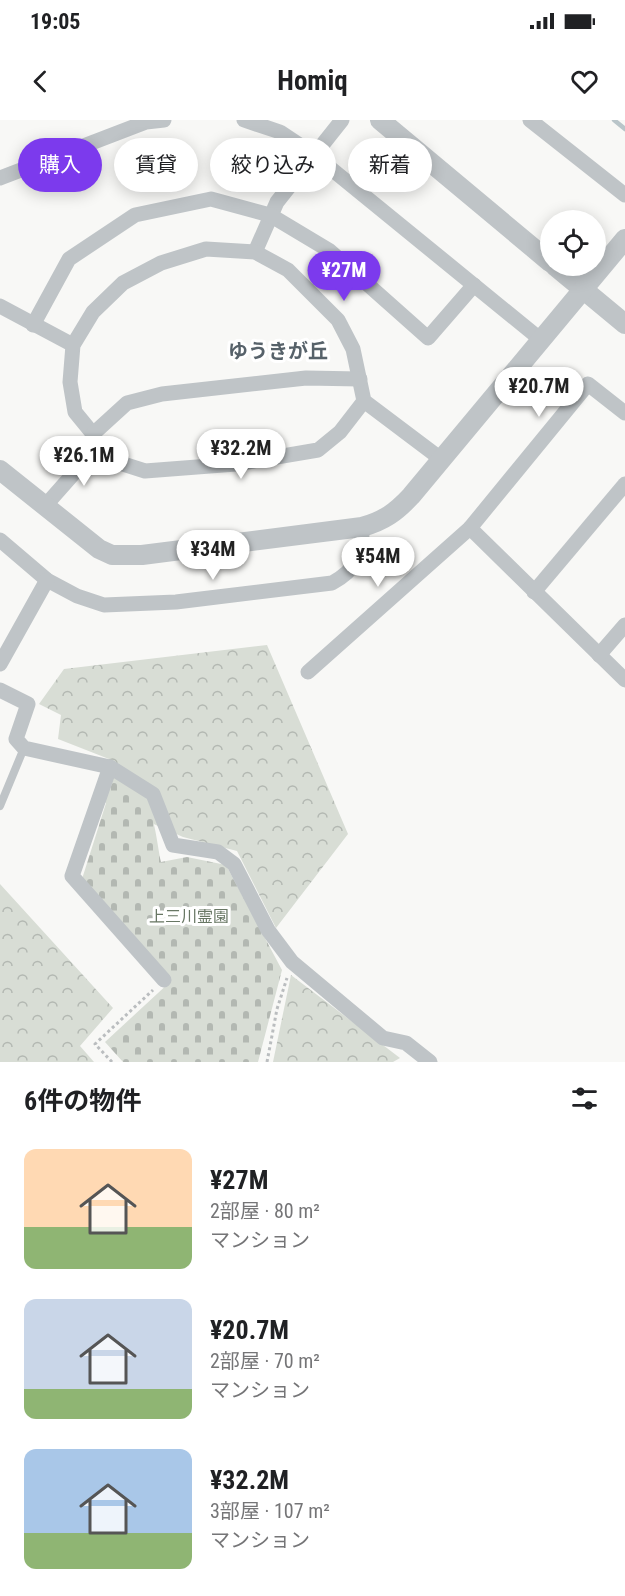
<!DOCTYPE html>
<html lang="ja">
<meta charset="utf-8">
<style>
:root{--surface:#fff;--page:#f6f6f6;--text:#202124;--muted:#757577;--accent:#7c3aed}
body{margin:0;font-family:"Roboto Condensed","Noto Sans JP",sans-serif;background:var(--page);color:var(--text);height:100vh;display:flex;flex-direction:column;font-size:22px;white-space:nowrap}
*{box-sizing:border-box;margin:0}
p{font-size:20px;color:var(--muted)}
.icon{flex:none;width:33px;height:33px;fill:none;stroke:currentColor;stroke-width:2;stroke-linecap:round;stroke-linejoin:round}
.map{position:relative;height:942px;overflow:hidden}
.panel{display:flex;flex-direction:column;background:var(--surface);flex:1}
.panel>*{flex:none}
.hud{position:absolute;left:18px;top:18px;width:590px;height:54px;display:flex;gap:12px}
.buttons{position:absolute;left:540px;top:90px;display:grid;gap:12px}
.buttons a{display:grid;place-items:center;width:66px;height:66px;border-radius:50%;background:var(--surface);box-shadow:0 3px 15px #0003;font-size:30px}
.price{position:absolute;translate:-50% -51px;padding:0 14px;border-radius:21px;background:#fff;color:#222;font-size:20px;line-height:39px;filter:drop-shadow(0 2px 3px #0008)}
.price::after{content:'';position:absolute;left:50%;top:36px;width:18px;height:14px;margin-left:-9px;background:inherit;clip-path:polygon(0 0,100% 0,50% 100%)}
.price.on{background:var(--accent);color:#fff}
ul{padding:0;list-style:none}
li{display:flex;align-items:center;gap:18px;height:150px;padding:0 24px}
li span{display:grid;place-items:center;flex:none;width:168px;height:120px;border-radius:12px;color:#555}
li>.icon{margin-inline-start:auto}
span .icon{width:72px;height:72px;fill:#fffc;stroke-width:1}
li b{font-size:26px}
h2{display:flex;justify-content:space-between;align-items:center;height:72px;padding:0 24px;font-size:26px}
.pill{padding:0 21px;border-radius:27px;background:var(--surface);box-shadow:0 3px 15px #0003;font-size:21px;line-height:54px}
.pill.on{background:var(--accent);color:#fff}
.status{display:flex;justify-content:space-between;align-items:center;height:42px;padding:0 30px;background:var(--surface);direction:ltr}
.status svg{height:16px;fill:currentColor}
header{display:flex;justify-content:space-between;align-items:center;height:78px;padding:0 24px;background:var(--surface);font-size:27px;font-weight:700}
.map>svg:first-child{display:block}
.forest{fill:url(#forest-crowns)}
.cemetery{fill:url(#cemetery-stones)}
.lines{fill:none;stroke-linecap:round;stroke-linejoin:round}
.stream{stroke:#b9c5c9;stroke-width:4.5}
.path{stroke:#babdbf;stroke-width:3;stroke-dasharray:3 3;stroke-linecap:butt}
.service{stroke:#bfc4c7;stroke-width:8}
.minor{stroke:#bfc4c7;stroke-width:15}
.tertiary{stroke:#bfc4c7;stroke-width:20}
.labels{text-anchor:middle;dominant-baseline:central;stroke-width:6;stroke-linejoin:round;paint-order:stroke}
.park-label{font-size:16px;fill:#687764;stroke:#fff}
.quarter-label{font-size:20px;font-weight:bold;fill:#57626a;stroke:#fff}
</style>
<div class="status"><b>19:05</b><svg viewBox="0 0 49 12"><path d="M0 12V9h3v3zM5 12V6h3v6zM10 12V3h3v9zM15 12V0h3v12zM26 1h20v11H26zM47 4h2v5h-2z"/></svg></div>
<header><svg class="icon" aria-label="back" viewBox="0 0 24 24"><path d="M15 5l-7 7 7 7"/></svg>Homiq<svg class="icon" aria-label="heart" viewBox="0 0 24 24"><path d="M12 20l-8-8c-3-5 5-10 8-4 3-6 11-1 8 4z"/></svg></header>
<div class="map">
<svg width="625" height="942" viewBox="0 0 625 942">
<defs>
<pattern id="forest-crowns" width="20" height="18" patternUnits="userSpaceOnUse" patternTransform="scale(1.5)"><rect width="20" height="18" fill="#d8ddd5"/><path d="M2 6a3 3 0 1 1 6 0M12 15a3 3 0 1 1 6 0" fill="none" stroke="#b3b8b2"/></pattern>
<pattern id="cemetery-stones" width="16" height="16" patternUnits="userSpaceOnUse" patternTransform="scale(1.5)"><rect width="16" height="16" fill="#d8ddd5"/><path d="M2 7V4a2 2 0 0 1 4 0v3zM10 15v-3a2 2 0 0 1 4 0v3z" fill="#b3b8b2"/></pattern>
</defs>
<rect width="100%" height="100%" fill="#f8f8f6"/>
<g class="forest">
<polygon points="267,525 348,714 276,808 237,731 183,717 104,682 109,639 58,619 61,595 39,584 64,549"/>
<polygon points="0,764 113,888 80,926 94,942 0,942"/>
<polygon points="291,855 400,938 393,942 273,942"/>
</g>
<path class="cemetery" d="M113 661C155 668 154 708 161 742L187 737 226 745 282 850 258 942H123L105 922 171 861 82 759Z"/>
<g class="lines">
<polyline class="stream" points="614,0 625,9"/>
<g class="path">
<polyline points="112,942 95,924 153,870"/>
<polyline points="267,942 277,889 287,858"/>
</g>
<polyline class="service" points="0,686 24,628"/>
<g class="minor">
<polyline points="244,0 280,12 313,34 540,219"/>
<polyline points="530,0 625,75"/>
<polyline points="0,58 146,2 164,0"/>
<polyline points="255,132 277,82 342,0"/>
<polyline points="0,186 73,225"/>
<polyline points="33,205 69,139 135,95 211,79 270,95 330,131 428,218 474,165"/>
<polyline points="364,281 340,312 318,330 236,344 145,351 120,343 98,326 93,314 75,292 70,262 73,225 93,192 123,163 161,143 206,129 255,132 288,150 338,200 353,229 364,281 441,339"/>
<polyline points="93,314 127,283 162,274 306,258 360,259"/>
<polyline points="45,386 98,326"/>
<polyline points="470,408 625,560"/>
<path d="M0 420 47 460 77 476 104 485 176 482 332 463C356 450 363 435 362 407"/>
<polyline points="534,472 625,364"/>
<polyline points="599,535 625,505"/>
<polyline points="0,544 47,460"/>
<polyline points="308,552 470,408 588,264 625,293"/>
<polyline points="0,570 28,584 16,619 24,628 110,647 153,674 173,725 218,732 234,744 268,810 292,842 383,918 406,923 430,942"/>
<polyline points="110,647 72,756 164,860"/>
</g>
<g class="tertiary">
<polyline points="380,0 550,142"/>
<polyline points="555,146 625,204"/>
<path d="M0 350 99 429 112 435H142L362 407C384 401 396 392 411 376L625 119"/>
</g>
</g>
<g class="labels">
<g class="park-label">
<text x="189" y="796">上三川霊園</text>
</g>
<g class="quarter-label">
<text x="278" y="231">ゆうきが丘</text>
</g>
</g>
</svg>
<div class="buttons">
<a><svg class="icon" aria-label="locate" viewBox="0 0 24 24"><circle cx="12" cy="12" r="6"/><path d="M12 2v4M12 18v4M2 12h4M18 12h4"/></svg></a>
</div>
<b class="price on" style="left:344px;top:182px">¥27M</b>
<b class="price" style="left:539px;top:298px">¥20.7M</b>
<b class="price" style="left:241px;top:360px">¥32.2M</b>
<b class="price" style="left:84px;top:367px">¥26.1M</b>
<b class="price" style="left:213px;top:461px">¥34M</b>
<b class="price" style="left:378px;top:468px">¥54M</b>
<div class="hud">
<a class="pill on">購入</a>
<a class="pill">賃貸</a>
<a class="pill">絞り込み</a>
<a class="pill">新着</a>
</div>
</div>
<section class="panel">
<h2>6件の物件<svg class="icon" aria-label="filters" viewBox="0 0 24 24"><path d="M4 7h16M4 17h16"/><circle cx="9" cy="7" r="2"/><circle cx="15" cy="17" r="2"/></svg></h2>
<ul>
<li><span style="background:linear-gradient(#ffd9b3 65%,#8fb573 0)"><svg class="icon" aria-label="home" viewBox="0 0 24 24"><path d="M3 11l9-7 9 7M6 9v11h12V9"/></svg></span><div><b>¥27M</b><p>2部屋 · 80 m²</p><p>マンション</p></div></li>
<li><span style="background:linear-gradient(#c9d6e8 75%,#8fb573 0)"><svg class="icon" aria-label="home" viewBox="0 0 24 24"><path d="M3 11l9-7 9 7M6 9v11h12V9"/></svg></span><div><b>¥20.7M</b><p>2部屋 · 70 m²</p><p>マンション</p></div></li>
<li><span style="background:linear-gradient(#a9c7e8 70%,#8fb573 0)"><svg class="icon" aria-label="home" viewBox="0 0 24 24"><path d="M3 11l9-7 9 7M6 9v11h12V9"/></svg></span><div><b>¥32.2M</b><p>3部屋 · 107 m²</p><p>マンション</p></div></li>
</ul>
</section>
